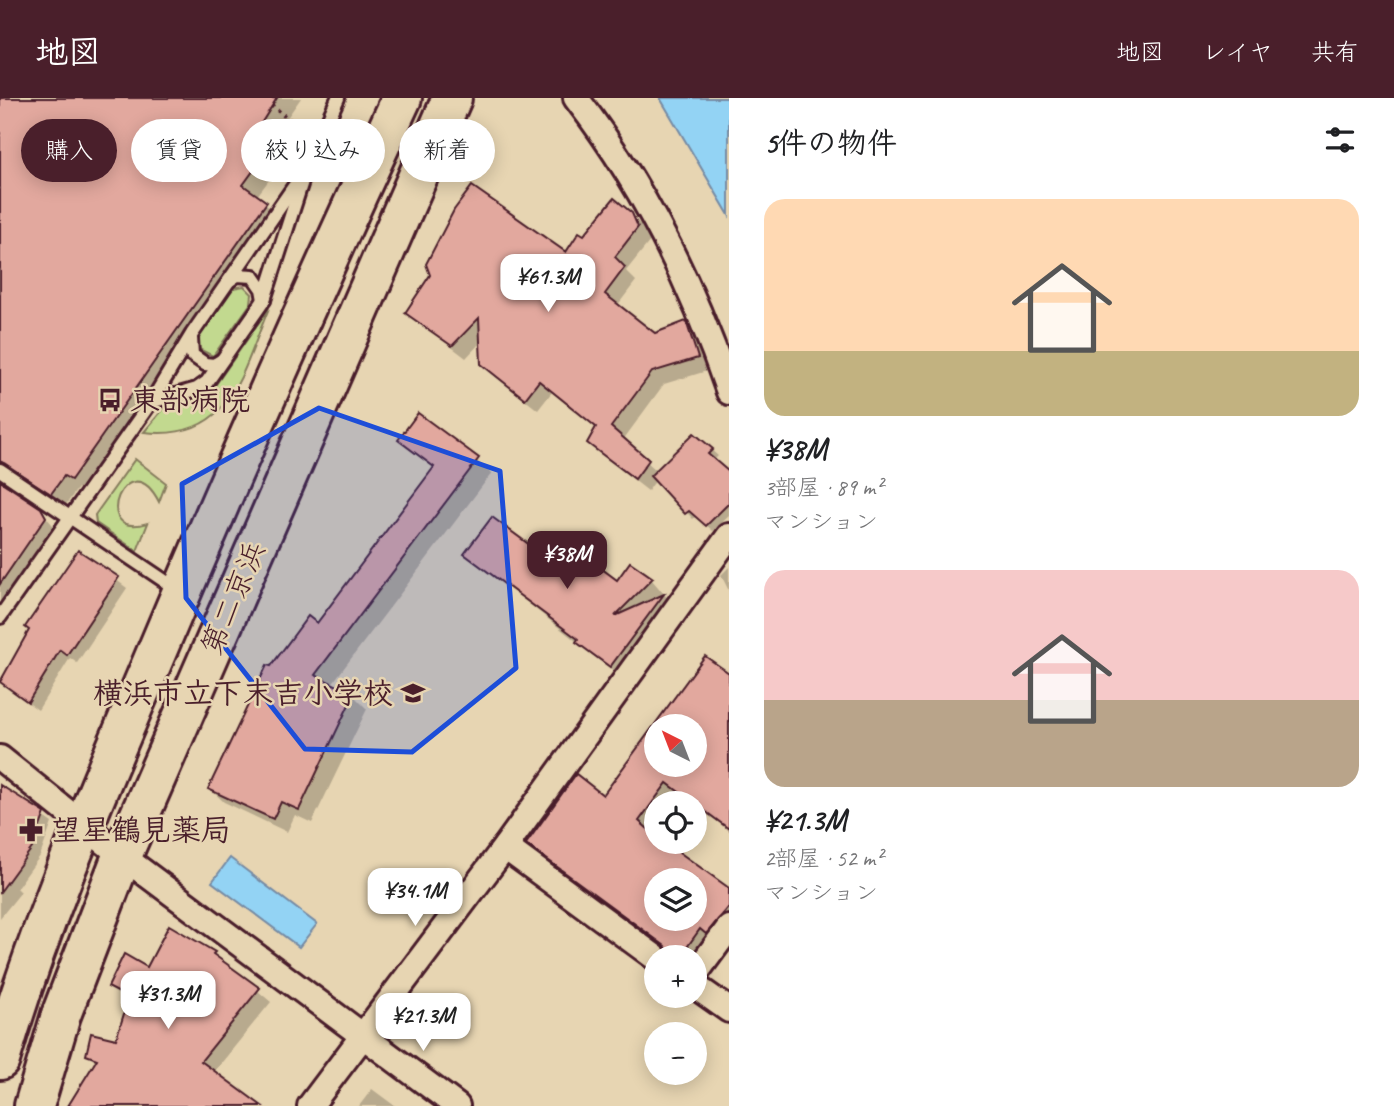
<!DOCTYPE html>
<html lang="ja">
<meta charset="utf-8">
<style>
:root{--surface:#fff;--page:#f6f6f6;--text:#202124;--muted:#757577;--accent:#4a1f2b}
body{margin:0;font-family:Caveat,"Klee One",sans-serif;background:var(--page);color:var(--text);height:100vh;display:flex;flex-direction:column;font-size:26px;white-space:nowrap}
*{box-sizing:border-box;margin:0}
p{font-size:23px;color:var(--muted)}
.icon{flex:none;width:38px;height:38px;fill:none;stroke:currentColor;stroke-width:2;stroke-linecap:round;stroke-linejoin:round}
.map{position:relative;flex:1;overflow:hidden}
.sheet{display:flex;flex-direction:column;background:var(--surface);width:665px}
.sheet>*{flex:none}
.hud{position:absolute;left:21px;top:21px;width:602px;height:63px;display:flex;gap:14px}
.needle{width:46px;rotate:318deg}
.tools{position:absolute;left:644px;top:616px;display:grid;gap:14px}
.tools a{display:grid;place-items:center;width:63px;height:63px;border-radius:50%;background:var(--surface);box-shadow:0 4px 18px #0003;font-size:35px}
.price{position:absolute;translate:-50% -60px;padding:0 16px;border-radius:14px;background:#fff;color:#222;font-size:23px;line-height:46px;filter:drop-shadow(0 2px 4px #0008)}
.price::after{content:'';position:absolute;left:50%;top:42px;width:21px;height:16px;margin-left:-10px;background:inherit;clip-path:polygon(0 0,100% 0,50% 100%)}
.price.active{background:var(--accent);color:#fff}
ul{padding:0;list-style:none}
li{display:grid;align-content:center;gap:14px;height:371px;padding:0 35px}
li span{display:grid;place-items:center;height:217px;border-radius:21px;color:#555}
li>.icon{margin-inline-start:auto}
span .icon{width:126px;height:126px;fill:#fffc;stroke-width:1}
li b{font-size:30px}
h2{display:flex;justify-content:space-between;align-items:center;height:84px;padding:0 35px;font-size:30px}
.tag{padding:0 24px;border-radius:32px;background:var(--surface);box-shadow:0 4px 18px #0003;font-size:24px;line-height:63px}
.tag.active{background:var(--accent);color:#fff}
header{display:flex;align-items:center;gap:42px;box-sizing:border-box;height:98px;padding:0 35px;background:var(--accent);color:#fff}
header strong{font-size:33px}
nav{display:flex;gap:38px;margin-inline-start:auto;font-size:24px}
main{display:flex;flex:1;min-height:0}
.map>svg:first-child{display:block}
.green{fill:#c2d98f;stroke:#867c5d;stroke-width:2}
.water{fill:#93d3f4;stroke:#768ba4;stroke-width:2}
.shadow{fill:#0003;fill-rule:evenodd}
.building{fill:#e2a89e;stroke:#4a1f2b;stroke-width:2;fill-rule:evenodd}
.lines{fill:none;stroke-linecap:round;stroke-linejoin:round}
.lane-casing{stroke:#4a1f2b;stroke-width:18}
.street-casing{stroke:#4a1f2b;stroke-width:30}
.highway-casing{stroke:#4a1f2b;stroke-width:44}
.path{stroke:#4a1f2b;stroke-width:4.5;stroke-dasharray:2 5;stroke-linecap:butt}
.lane{stroke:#e7d5b2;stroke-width:12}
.street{stroke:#e7d5b2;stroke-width:24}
.highway{stroke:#e7d5b2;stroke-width:38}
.marked{fill:#1d4ed8;fill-opacity:0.2;stroke:#1d4ed8;stroke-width:5;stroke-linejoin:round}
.labels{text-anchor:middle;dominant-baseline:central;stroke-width:5;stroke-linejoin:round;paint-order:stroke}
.poi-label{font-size:30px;font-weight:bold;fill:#4a1f2b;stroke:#e7d5b2;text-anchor:start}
.street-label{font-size:30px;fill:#4a1f2b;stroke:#e7d5b2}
</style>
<header>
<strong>地図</strong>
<nav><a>地図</a><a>レイヤ</a><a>共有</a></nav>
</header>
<main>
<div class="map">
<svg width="729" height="1008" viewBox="0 0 729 1008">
<rect width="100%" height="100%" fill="#e7d5b2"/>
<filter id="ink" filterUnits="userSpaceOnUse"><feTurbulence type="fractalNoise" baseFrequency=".0143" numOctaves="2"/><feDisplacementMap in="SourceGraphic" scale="14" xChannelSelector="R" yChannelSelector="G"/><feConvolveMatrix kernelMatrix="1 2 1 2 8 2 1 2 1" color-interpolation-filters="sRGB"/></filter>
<g filter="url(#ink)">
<g class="green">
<polygon points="244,188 252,196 251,205 213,258 199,251 196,239 233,190"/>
<path d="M269 210C241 276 231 344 144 334L165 309 200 301 216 286Z"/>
<path d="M135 361 166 385 159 404C128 342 86 443 148 425L137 453 96 425 95 417Z"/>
</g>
<g class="water">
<polygon points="660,0 729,0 729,117"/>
<polygon points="230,760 317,826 299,849 212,784"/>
</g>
<g class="shadow">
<polygon points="0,0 301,0 265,51 281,66 257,98 279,119 84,394 78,390 65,408 19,377 10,376 5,381 6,389 40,412 58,433 0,518"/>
<polygon points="631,117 644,130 650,143 626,173 636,183 617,208 654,237 686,225 698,237 710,272 664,286 623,342 657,373 694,337 718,358 713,363 729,377 729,418 713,433 696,418 693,421 656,382 648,393 602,357 589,344 597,330 552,294 538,312 496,279 483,266 482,243 466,260 407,215 567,156 584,140"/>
<polygon points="419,317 492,375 331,587 353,597 367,611 312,725 295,717 287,734 224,704 210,691 271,571 317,527 435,371 400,342"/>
<polygon points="79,454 127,490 77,565 70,560 38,612 1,585"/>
<polygon points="466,456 572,480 618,484 631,466 652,482 676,510 624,581"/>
<polygon points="729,469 729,493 721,477"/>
<path d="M706 561 729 577V732L677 694 669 705H656V723L649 733 656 738V744H664L729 793V829L695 859H677L528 746 604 699ZM656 628H695V667H656ZM656 782H695V821H656Z"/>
<polygon points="0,689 52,725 40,758 17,790 21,794 0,820"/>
<polygon points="170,829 214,856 271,904 214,974 256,1008 71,1008 97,965 88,957 117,944 130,905 111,889 148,872"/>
<polygon points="372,991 395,1008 359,1008"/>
</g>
<g class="building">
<polygon points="0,0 277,0 252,40 269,51 243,87 267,104 71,382 64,378 51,396 0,363"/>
<polygon points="472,88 566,154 579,134 584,137 614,100 632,115 638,129 615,159 625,169 605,196 655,235 686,223 698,260 652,274 611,329 649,362 635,381 587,345 596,329 539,283 525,301 481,266 479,220 452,248 405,215 430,177 426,166 454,112"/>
<polygon points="418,315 479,360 315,577 354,596 299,712 281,704 273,721 208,691 267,567 271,568 308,518 317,525 434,369 398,342"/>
<polygon points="694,335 713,351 708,356 729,374 729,405 706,428 689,413 685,416 650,378"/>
<polygon points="0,383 41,410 46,419 0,486"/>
<polygon points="492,419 572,478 586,459 617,482 630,464 653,480 615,518 664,496 610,569 576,544 578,541 464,456"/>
<polygon points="78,452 119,479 67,557 60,552 28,604 0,584 29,532 25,529"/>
<path d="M705 558 729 575V731L667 685 639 723 656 738V744H665L729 790V809L706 836 700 831 680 859H673L665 848 526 746 576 676 603 697ZM656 628H695V667H656ZM656 782H695V821H656Z"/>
<polygon points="0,687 45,715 32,750 0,794"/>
<polygon points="169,827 215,854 213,856 260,890 201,963 262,1008 68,1008 97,961 86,957 91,935 116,941 129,900 108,889 124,856 147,869"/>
</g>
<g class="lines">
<g class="lane-casing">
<g id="lane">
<polyline points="230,182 237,177 253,178 262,191 264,202"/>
<polyline points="191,240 192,257 205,266 214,267 222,262"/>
<polyline points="151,304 197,291 207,284 264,202 306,71 338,0"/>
<polyline points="0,372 178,492"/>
<polyline points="0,519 151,304 192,236 306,71"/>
</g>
</g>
<g class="street-casing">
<g id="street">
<path d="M576 0C645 89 693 188 729 294"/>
<polyline points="0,660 122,758 457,1008"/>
<polyline points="505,749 656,860"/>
<polyline points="695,876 729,830"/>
<polyline points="695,888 729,912"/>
<polyline points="310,1008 505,749 729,438"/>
</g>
</g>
<g class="highway-casing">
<g id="highway">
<path d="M0 962C39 827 96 697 151 567 231 376 315 187 402 0"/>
<polyline points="34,1008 61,917 122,758 452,0"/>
</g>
</g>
<polyline class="path" points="272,8 301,31"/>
<use href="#lane" class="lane"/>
<use href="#street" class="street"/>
<use href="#highway" class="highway"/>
</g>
</g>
<path class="marked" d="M319 310 500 373 516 570 412 654 305 651 186 500 182 386Z"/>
<defs>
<g id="bus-bare" transform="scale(1.89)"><path d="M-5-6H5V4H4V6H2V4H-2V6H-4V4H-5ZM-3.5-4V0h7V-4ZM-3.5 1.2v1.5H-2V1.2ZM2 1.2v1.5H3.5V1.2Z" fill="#4a1f2b" stroke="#e7d5b2" stroke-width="2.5" paint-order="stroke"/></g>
<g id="school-bare" transform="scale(1.89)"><path d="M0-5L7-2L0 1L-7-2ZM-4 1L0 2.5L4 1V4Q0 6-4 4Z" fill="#4a1f2b" stroke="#e7d5b2" stroke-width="2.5" paint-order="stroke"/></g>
<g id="pharmacy-bare" transform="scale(1.89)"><path d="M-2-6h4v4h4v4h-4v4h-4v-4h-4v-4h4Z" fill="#4a1f2b" stroke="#e7d5b2" stroke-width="2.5" paint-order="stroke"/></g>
</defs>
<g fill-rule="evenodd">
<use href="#bus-bare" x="110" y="302"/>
<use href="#school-bare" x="413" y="595"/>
<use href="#pharmacy-bare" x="31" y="732"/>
</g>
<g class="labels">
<g class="poi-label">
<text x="130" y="302">東部病院</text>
<text x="393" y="595" text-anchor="end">横浜市立下末吉小学校</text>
<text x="51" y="732">望星鶴見薬局</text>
</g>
<g class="street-label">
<text transform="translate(233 500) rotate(-67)">第二京浜</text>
</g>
</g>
</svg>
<div class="tools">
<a><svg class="needle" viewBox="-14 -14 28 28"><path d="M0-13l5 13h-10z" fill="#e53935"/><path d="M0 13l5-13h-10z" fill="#757577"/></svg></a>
<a><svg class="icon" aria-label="locate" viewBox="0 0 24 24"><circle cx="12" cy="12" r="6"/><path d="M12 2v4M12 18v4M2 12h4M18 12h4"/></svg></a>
<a><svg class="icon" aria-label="layers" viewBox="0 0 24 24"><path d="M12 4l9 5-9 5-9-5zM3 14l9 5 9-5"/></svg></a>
<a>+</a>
<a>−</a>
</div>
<b class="price" style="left:548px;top:216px">¥61.3M</b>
<b class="price active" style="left:567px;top:493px">¥38M</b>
<b class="price" style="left:415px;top:830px">¥34.1M</b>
<b class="price" style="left:168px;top:933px">¥31.3M</b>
<b class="price" style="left:423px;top:955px">¥21.3M</b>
<div class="hud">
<a class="tag active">購入</a>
<a class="tag">賃貸</a>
<a class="tag">絞り込み</a>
<a class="tag">新着</a>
</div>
</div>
<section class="sheet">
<h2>5件の物件<svg class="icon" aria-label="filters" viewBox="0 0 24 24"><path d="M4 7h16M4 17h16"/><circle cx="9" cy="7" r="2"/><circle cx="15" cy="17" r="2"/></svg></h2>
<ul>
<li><span style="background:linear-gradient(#ffd9b3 70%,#c2b280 0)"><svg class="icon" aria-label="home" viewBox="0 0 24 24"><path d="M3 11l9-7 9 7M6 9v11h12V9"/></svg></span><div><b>¥38M</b><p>3部屋 · 89 m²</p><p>マンション</p></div></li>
<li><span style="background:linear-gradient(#f6c9c9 60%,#b9a48a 0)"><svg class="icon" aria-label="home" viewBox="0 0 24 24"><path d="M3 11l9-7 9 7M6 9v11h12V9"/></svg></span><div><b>¥21.3M</b><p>2部屋 · 52 m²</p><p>マンション</p></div></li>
</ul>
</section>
</main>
